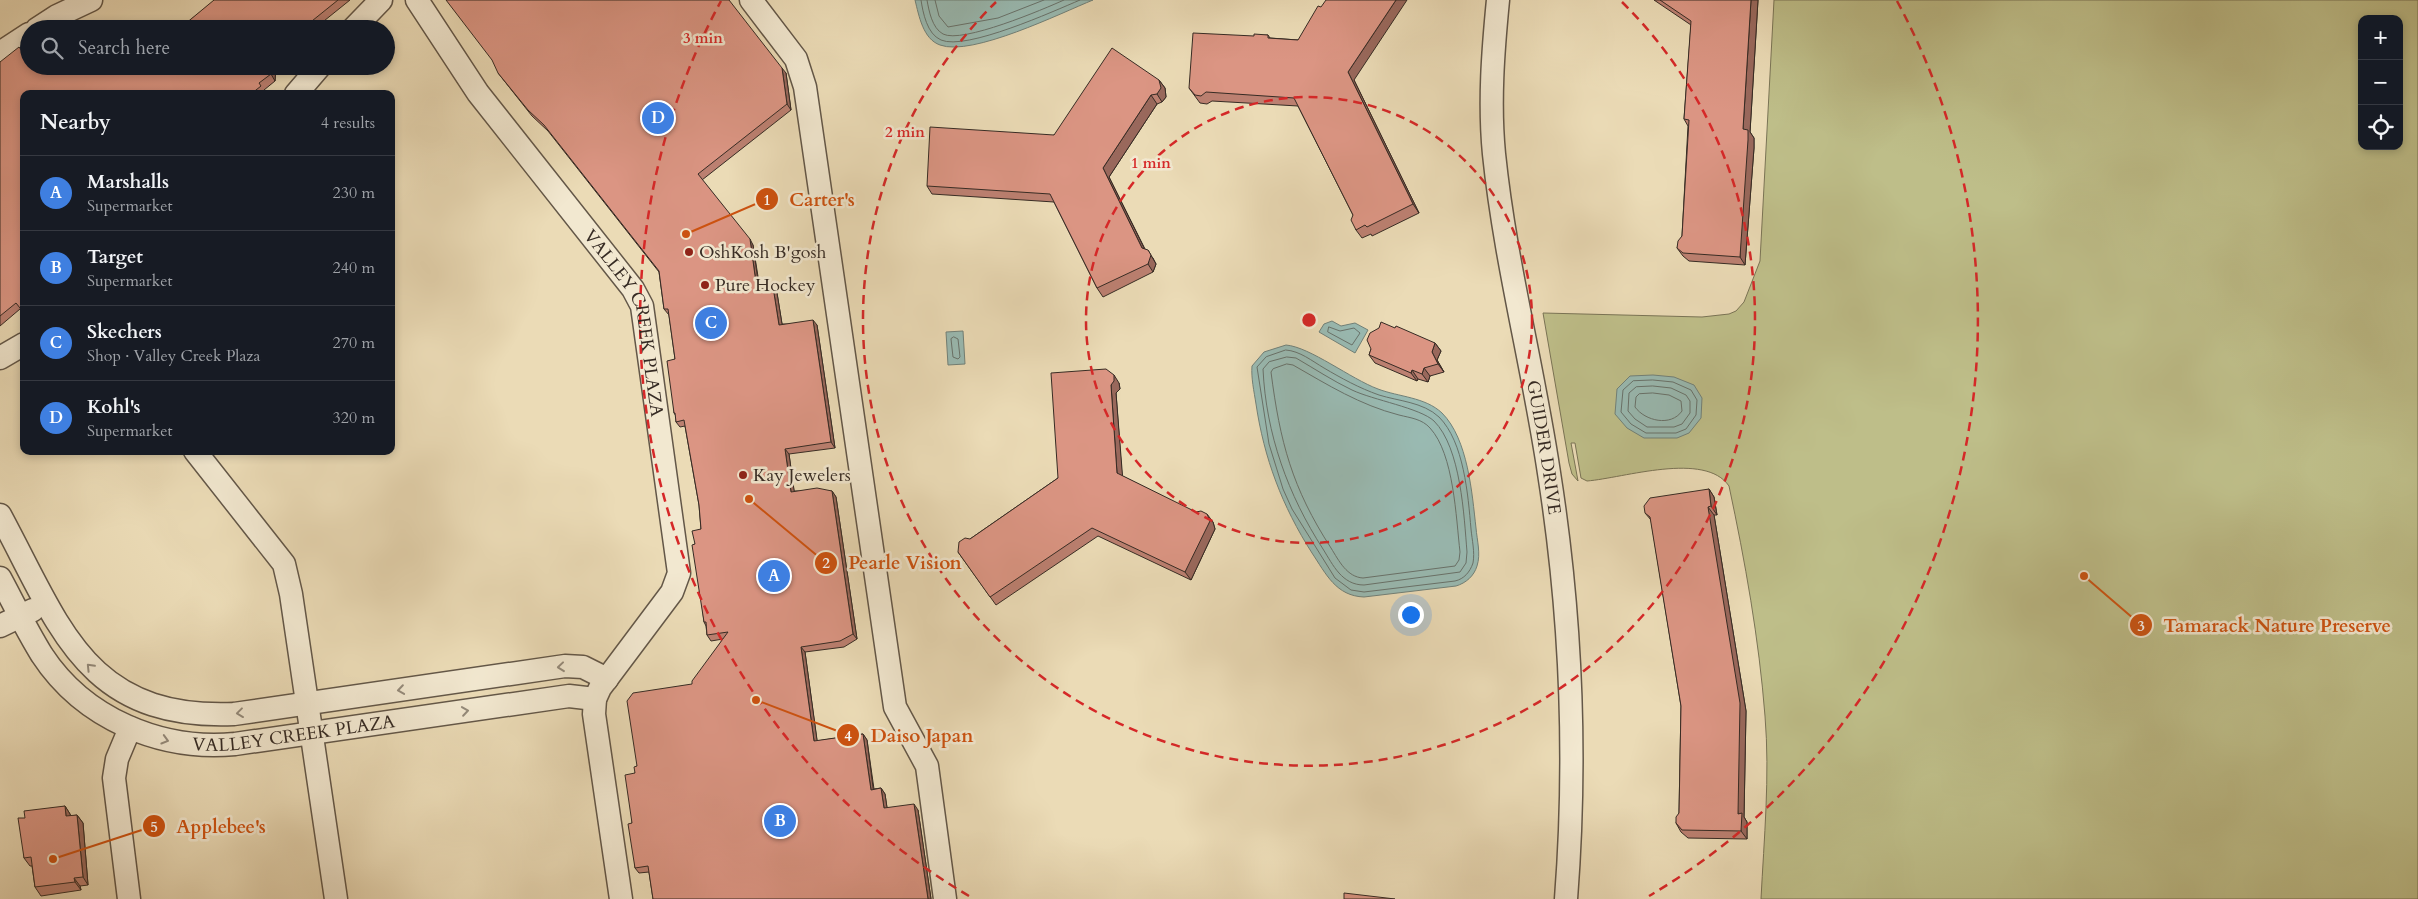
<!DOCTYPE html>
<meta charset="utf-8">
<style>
body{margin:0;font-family:Cardo,serif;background:#20242c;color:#f1f3f6}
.controls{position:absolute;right:15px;top:15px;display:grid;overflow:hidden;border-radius:10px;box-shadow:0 2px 8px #0003}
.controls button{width:45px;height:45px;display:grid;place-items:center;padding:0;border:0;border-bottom:1px solid #363941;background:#171b24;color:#f1f3f6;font:25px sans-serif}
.you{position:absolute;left:1410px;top:614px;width:18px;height:18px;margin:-12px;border:4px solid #fff;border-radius:50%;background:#1a73e8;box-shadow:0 0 0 8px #1a73e833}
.badge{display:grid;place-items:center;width:32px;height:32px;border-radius:50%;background:#b45309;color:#fff;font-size:16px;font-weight:700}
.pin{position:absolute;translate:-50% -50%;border:2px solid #fff;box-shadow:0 1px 5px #0006}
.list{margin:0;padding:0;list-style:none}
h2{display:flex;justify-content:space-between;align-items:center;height:65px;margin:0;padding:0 20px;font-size:21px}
h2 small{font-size:16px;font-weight:400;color:#9ea1a6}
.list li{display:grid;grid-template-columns:32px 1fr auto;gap:15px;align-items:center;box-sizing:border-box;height:75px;padding:0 20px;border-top:1px solid #363941}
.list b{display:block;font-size:19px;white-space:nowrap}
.list p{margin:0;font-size:16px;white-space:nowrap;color:#9ea1a6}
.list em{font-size:16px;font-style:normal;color:#9ea1a6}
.icon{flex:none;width:28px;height:28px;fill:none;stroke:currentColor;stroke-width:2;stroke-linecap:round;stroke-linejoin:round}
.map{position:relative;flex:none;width:2418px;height:899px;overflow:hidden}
.search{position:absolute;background:#171b24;box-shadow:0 2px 8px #0003;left:20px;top:20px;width:375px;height:55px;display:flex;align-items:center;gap:12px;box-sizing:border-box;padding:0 18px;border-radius:28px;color:#9ea1a6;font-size:19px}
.panel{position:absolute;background:#171b24;box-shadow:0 2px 8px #0003;left:20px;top:90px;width:375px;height:365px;border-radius:10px}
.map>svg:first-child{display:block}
</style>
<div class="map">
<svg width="2418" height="899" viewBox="0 0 2418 899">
<rect width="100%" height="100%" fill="#ebdbb6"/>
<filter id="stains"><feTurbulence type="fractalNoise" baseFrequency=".004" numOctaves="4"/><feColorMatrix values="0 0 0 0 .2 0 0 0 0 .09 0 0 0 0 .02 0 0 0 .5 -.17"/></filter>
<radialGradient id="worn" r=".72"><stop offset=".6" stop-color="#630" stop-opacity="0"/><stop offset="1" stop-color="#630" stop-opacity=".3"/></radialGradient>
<path fill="#bebe89" stroke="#7a7456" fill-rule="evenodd" d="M1774,0H2418V899H1761C1764,839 1770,776 1765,716C1759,639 1745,561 1729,486C1705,451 1624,478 1587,481L1581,478L1575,443H1571L1578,481L1572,474L1569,463L1543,313L1702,317L1729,314L1736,311L1744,302L1760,261ZM2362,19H2399V146H2362Z"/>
<path fill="#99bab2" stroke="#718179" d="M915,0H1093C1061,13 972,57 940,45C923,39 919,16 915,0Z
M1332,321L1341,326L1355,323L1368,330L1355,353L1319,332L1324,324Z
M963,331L965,364L948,365L946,332Z
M1286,345C1310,347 1351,379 1378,389C1399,397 1425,397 1442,413C1468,439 1472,493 1476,528C1477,540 1481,554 1477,566C1474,576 1466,583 1456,586L1364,597C1336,596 1326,574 1312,553C1282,506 1264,458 1256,404C1254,391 1251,378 1252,366L1264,352Z
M1653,375L1674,377L1694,385L1702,398L1701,418L1689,433L1677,438H1644L1627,428L1615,414L1617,389L1630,376Z"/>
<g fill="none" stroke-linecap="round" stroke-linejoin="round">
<path stroke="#68726b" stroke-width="1" d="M921,0C923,13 927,34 941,40C966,51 1054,11 1080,0
M927,0C929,11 932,28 943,34C962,44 1044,9 1064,0
M935,0L939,16L948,27L998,18L1044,0
M1329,327L1340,331L1354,328L1360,333L1352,345L1328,332Z
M954,337L958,339L960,357L958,359L953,357L951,339Z
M1286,350C1300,351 1312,361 1324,368C1341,378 1359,388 1379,395C1398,401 1423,402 1439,417C1464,442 1468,495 1471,529C1472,540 1475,552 1473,563C1470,572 1464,579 1455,581L1364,592L1351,590L1335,578L1292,509L1283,489L1269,444L1257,367L1266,357Z
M1287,357L1296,358C1315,369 1333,381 1352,390C1373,400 1420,408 1434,421C1461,448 1464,516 1467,552L1466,563L1460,572L1364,585C1342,585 1333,565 1323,549C1288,495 1266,434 1263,369L1269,362Z
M1287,364L1293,365C1328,385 1360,405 1399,415C1411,418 1422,419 1430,428C1454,454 1456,518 1460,552L1459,560L1455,566L1363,578C1347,577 1339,561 1331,548C1292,488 1280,442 1271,372L1273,369Z
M1653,380L1673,382L1691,390L1697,400L1696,415L1686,429L1676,433H1646L1631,424L1621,412L1623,390L1633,381Z
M1653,386L1671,388L1686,395L1690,401V413L1682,424L1674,427H1647L1635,419L1628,411L1629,393L1636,387Z
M1653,393L1669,395L1681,401L1682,411C1671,427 1645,421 1635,407L1636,397L1639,394Z"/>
<defs>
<g id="minor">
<path id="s1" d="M417,0L478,93L633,289L642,306L679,573L672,592L600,688L595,699L594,714L621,899"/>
<path d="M751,0L796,59L805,87L895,707L927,766L945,899"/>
<path id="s2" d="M1498,0C1493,51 1489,103 1494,154C1505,261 1533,366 1549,473C1571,613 1577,757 1566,899"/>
<path d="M37,29L57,16L91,0"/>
<path d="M353,29L381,0"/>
<path d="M0,53L29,34"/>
<path d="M296,94L320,66"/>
<path d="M0,358L24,344"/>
<path d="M195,451L284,564L291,594L336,899"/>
<path d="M0,515C60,626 85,720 234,714L565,666L583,667L607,679"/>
<path id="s3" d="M0,578C14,604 27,631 42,655C84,719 161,751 235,744L569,696L595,699"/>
<path d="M0,626L33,610"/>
<path d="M129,899L114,778L117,759L130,728"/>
</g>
</defs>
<use href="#minor" stroke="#635748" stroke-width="25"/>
<use href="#minor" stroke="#f2e8d0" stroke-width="22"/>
</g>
<path fill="#bc8071" stroke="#362b24" d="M213,0H350L314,29H179L214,1Z
M1654,0H1758L1750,132L1754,138V148L1745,265L1689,261L1683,256L1677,248L1682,236L1688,126L1684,119L1691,25Z
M1268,35L1270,38L1298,40L1354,80L1419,213L1372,236L1371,234L1362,238L1356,230L1353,215L1298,106L1212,101L1207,104L1200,103L1189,88L1254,36Z
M0,62L36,69H116L119,66H276L275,81L264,90L266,92L263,94H24V314L20,309L0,326Z
M498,73H786L791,110L702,180L753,245L760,289L773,287L777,293L782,324L817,325L835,448L789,454L794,491H832L836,497L857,639L844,647L805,652L817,741L863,734L867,740L874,789L881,788L885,794L887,808L918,810L931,899H653L649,872L639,873L635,868L632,823L635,773L637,766L723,639L711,641L707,635L706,626L704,622L695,544L701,529L699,505L685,426L680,427L676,422V416L674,413L675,359L669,315L664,309L659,272L548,131L532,116Z
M1159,80L1165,88L1166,97L1162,102L1157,104L1109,177L1145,249L1153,258L1156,264L1153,272L1103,297L1097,288L1054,202L932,194L927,186L1054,135Z
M1435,343L1441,351L1437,360L1444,372L1430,376L1428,382L1418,379L1417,381L1375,363L1369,355L1371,349Z
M1119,383L1120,389L1116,393L1122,476L1213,522L1215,529L1191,580L1098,536L996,605L958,552L970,539L1058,478Z
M1709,489L1714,497L1717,515H1714L1746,711L1744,817L1747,822V839L1688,838L1681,832L1676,823L1679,813L1681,706L1651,520L1645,513Z
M65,806L70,814L71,816L77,815L83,823L88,885L80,886L81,890L41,896L35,887L32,866H30L24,858L25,818Z"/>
<path fill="#99685c" stroke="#362b24" d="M1396,0H1407L1354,80L1419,213L1413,204L1348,72Z
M1751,0H1758L1750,132L1754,138V148L1745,265L1740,257L1743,129Z
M271,66H276L275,81L271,74Z
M782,68L786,73L791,110L787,104Z
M1159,80L1165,88L1166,97L1162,102L1157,94Z
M1151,95L1157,104L1109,177L1148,256L1142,248L1103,168Z
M750,239L753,245L760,295L757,290Z
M1148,250L1156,264L1153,272L1148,264Z
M773,287L777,293L783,330L779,325Z
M813,320L817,325L835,448L831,442Z
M1435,343L1441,351L1437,360L1444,372L1438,364L1432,352Z
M1424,368L1430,376L1428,382L1422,374Z
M1412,370L1418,379L1417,381L1411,373Z
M1114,375L1119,383L1120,389L1116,393L1123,482L1117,473L1111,385Z
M785,449L789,454L795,497L791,492Z
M1709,489L1714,497L1717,515L1711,506Z
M832,491L836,497L857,639L853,634Z
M1708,507L1714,515L1746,711L1744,817L1747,822V839L1741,831L1738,814Z
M1207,514L1213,522L1215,529L1191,580L1185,572Z
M801,647L805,652L818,747L814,741Z
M863,734L867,740L874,795L871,790Z
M881,788L885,794L888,814L884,808Z
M914,804L918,810L931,899H928Z
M65,806L70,814L72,824L66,816Z
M77,815L83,823L88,885L83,877Z
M74,878L80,886L81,890L75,882Z"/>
<path fill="#db9583" stroke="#362b24" d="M214,0H338L302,29H179Z
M446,0H729L782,68L787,104L698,174L750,239L757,290L773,287L779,325L813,320L831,442L785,449L791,492L817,488L832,491L853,634L840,641L801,647L814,741L863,734L871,790L881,788L884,808L914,804L928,899H653L648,866L635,868L628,824L632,823L625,775L635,773L634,767L637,766L627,701L633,693L692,684V681L728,632L707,635L706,622H704L692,545L695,544L692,531L701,529L699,505L684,420L676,422L675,413H674L667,361L675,359L668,309H664L659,271L544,125L528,110L498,73L492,60Z
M1326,0H1396L1348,72L1413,204L1367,227L1365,225L1356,230L1351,220L1353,215L1294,98L1206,92L1201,96L1195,95L1189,88L1193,33L1254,36V34L1268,35V38L1298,40L1318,6L1321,7Z
M1660,0H1751L1743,129L1748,130V140L1740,257L1683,253L1677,248L1678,241L1682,236L1684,202L1689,120L1684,119L1691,21Z
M19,47L29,60V66H34L36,69L39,66H113L116,69L119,66H271V74L259,83L261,86L251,94H24V313L16,303L0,316V62Z
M1112,48L1159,80L1161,88L1157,94L1151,95L1103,168L1142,248L1148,250L1151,255L1148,264L1097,288L1050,194L927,186L930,127L1054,135Z
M1381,322L1395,328L1396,326L1435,343L1432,352L1438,364L1424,368L1422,374L1412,370L1411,373L1369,355L1371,349L1367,340L1370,333L1379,328Z
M1106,369L1114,375V381L1111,385L1117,473L1196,512L1201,511L1207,514L1210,521L1185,572L1092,528L990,597L958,552L959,542L965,538L970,539L1058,478L1051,373Z
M1709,489L1711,506L1708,507L1740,703L1738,814L1742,813L1741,831L1682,830L1676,823V817L1679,813L1681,706L1650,517L1645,513L1644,506L1650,498Z
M65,806L66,816L77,815L83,877L74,878L75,882L35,887L31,857L24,858L18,818H25L24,811Z
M1344,893L1395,899H1344Z"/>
<defs><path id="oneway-chevron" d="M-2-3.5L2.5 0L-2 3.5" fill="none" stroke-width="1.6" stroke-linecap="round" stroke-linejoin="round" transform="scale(1.25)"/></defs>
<g stroke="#948a7a">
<use href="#oneway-chevron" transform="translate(90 667) rotate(-134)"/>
<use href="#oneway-chevron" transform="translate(561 667) rotate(174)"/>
<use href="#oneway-chevron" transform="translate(401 690) rotate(172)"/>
<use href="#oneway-chevron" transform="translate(465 711) rotate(-8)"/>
<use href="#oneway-chevron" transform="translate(240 713) rotate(173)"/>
<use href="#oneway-chevron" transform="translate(165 740) rotate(16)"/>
</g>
<g fill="none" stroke="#d62828" stroke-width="2.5" stroke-dasharray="9 6">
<circle cx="1309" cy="320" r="223"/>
<path d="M1622 2A446 446 0 1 1 996 2"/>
<path d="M969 896A669 669 0 0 1 721 1M1897 1A669 669 0 0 1 1649 896"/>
</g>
<g fill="#8f2418" stroke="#f2e8d0" stroke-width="2">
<circle cx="689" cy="252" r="5"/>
<circle cx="705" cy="285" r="5"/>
<circle cx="743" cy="475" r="5"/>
</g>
<g text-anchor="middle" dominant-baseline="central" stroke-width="5" stroke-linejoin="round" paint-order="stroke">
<g font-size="18" fill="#362b24" stroke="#f2e8d0" text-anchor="start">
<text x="699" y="252">OshKosh B'gosh</text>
<text x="715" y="285">Pure Hockey</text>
<text x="753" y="475">Kay Jewelers</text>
</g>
<g font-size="18" fill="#362b24" stroke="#f2e8d0">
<text stroke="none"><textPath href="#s1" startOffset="390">VALLEY CREEK PLAZA</textPath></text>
<text stroke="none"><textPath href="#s2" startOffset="452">GUIDER DRIVE</textPath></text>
<text stroke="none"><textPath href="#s3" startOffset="370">VALLEY CREEK PLAZA</textPath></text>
</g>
</g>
<circle cx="1309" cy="320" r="8" fill="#d62828" stroke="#f2e8d0" stroke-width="2.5"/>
<g font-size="15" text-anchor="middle" font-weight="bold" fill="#d62828" stroke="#f2e8d0" stroke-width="5" stroke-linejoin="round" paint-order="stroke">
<text x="703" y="43">3 min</text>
<text x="905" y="137">2 min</text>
<text x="1151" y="168">1 min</text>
</g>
<path fill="none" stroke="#cd5210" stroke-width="2" d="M686 234L767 199M749 499L826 563M2084 576L2141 625M756 700L848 735M53 859L154 826"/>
<g fill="#cd5210" stroke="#f2e8d0" stroke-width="2">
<circle cx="686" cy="234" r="5"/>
<circle cx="749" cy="499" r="5"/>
<circle cx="2084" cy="576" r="5"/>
<circle cx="756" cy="700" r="5"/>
<circle cx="53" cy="859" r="5"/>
<circle cx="767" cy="199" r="12"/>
<circle cx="826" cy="563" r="12"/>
<circle cx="2141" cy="625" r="12"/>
<circle cx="848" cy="735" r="12"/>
<circle cx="154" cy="826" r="12"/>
</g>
<g font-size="15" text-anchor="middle" font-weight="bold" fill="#fff">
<text x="767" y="205">1</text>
<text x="826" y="568">2</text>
<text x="2141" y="631">3</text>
<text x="848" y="741">4</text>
<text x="154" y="832">5</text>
</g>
<g font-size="19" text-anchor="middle" font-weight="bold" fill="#cd5210" stroke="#f2e8d0" stroke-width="5" stroke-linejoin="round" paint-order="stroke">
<text x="822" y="206">Carter's</text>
<text x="905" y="569">Pearle Vision</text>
<text x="2277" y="632">Tamarack Nature Preserve</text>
<text x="922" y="742">Daiso Japan</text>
<text x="221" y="833">Applebee's</text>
</g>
<rect width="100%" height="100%" filter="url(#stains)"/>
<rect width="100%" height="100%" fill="url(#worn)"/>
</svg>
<div class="controls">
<button>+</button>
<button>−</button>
<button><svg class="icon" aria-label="locate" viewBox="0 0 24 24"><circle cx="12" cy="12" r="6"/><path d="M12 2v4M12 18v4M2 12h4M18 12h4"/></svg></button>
</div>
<div class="you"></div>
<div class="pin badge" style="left:774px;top:576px;background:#3f7fe0">A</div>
<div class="pin badge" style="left:780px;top:821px;background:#3f7fe0">B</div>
<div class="pin badge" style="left:711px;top:323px;background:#3f7fe0">C</div>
<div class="pin badge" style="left:658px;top:118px;background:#3f7fe0">D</div>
<div class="search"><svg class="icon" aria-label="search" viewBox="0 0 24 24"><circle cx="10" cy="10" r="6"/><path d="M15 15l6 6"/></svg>Search here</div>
<section class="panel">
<h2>Nearby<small>4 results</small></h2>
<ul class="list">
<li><span class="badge" style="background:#3f7fe0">A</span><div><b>Marshalls</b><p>Supermarket</p></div><em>230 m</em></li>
<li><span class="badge" style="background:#3f7fe0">B</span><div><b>Target</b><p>Supermarket</p></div><em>240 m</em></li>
<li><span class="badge" style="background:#3f7fe0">C</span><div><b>Skechers</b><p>Shop · Valley Creek Plaza</p></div><em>270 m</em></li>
<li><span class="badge" style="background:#3f7fe0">D</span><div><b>Kohl's</b><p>Supermarket</p></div><em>320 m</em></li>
</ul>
</section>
</div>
